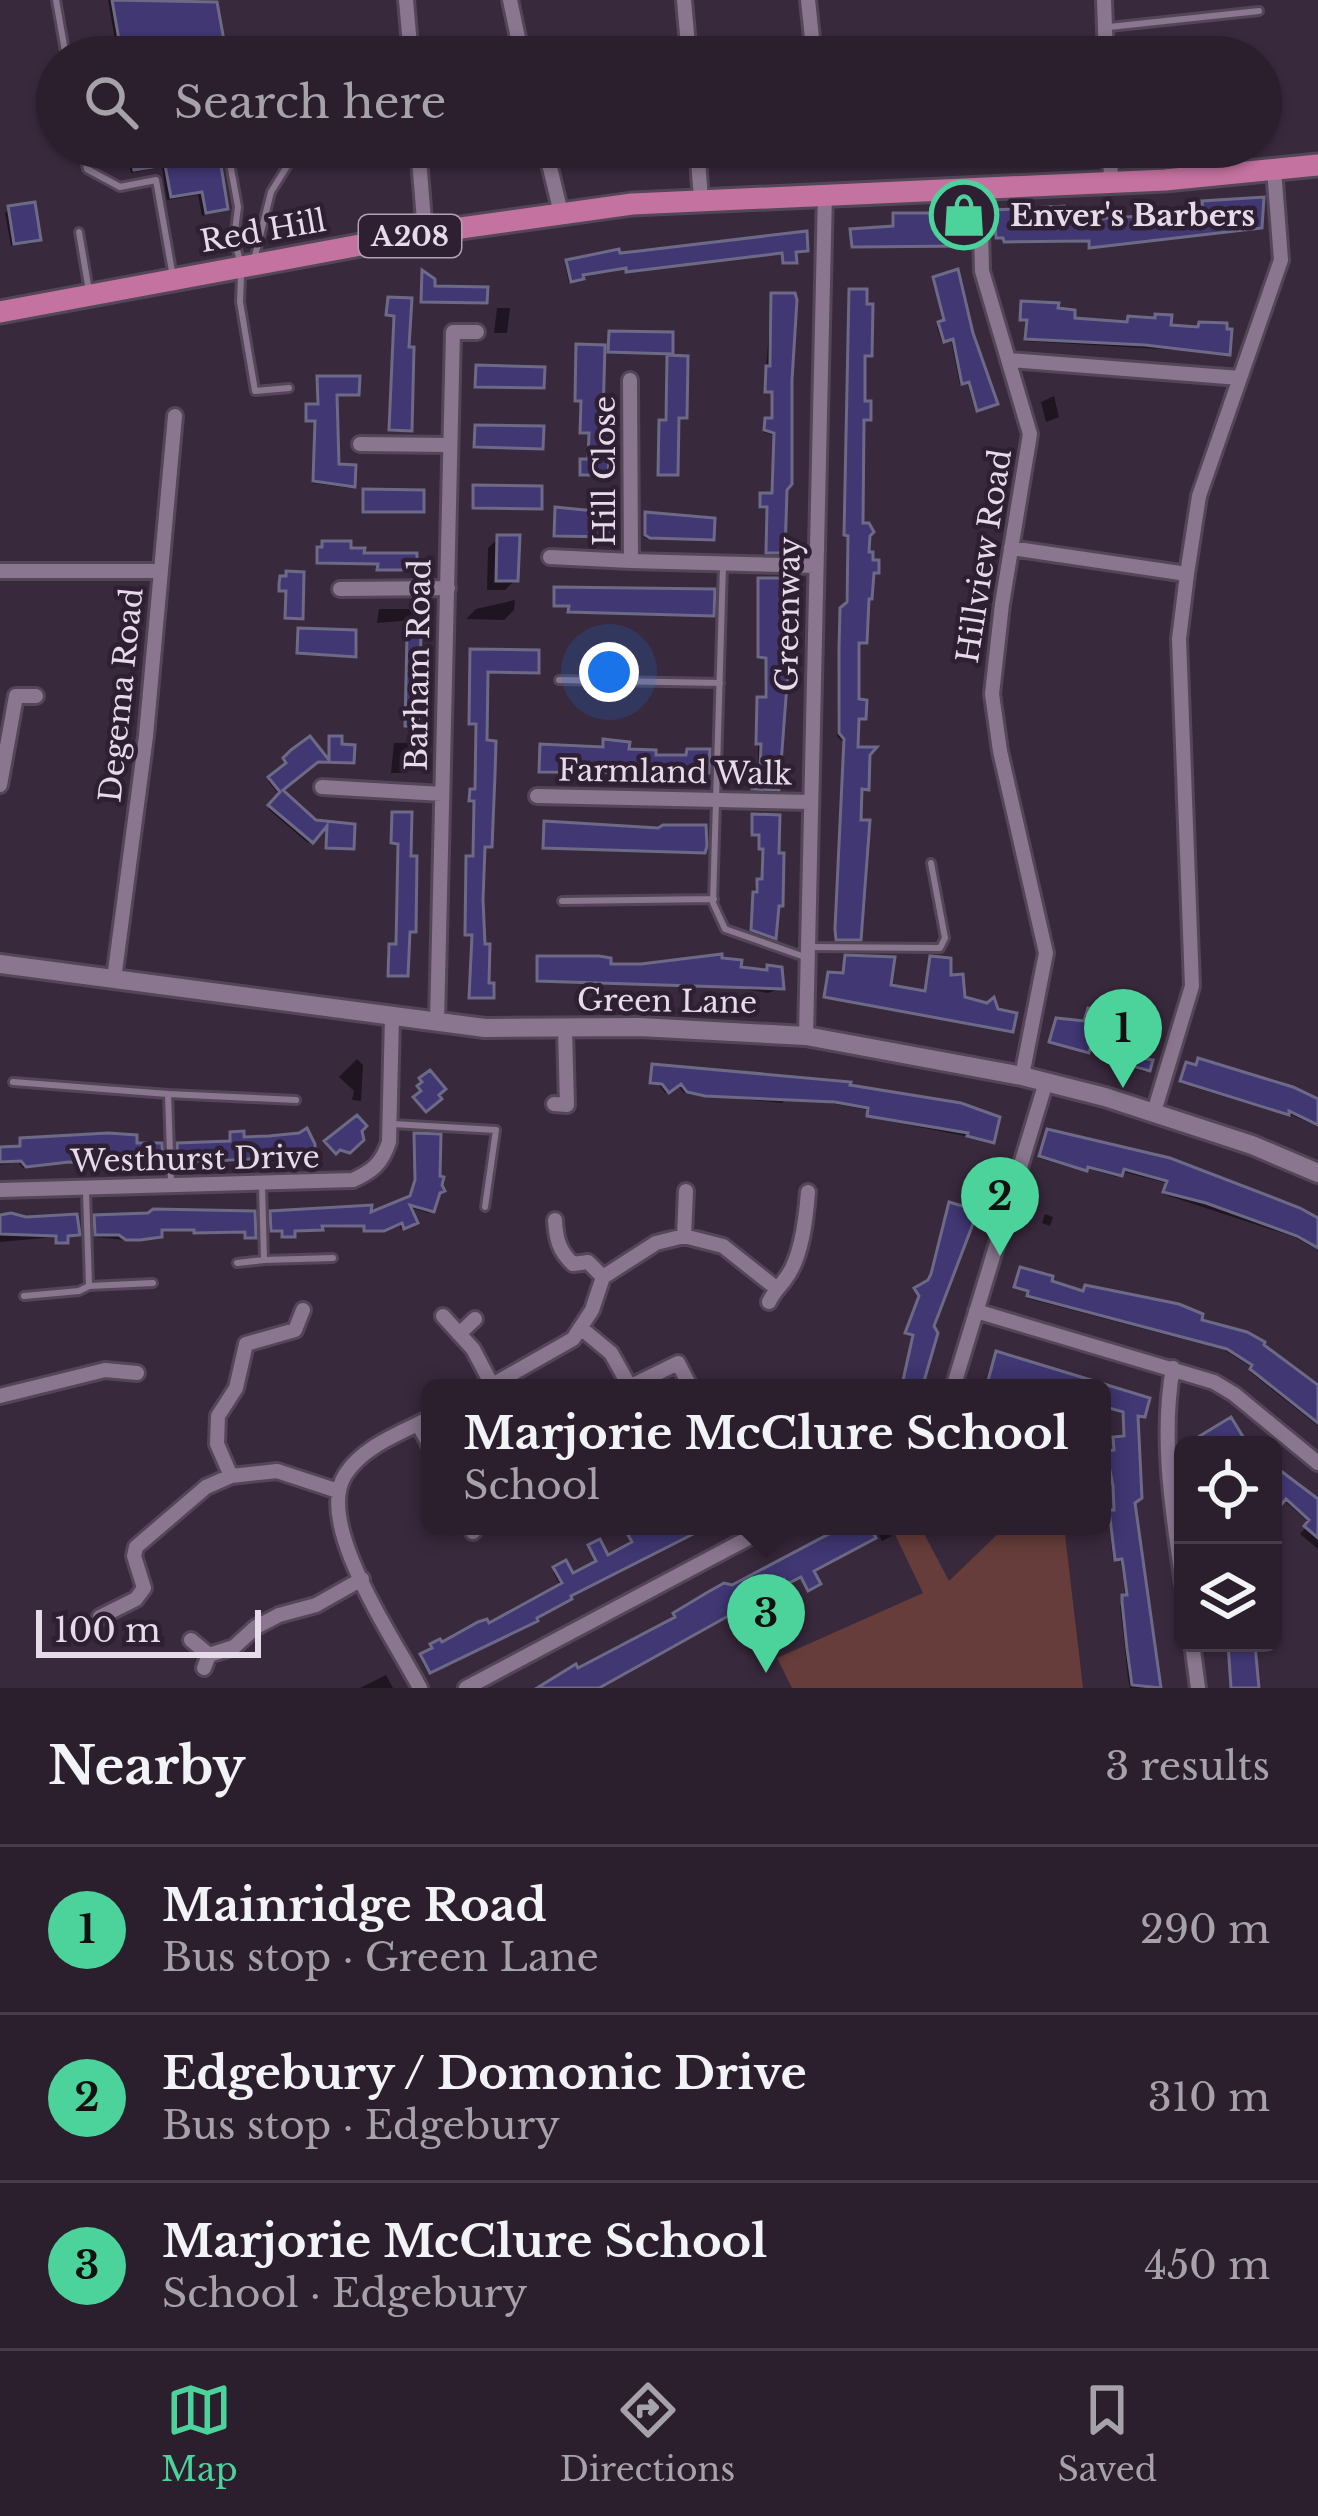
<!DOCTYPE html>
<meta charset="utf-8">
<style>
body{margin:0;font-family:"Libre Baskerville",serif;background:#372c3a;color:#f1f3f6}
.controls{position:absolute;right:36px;bottom:36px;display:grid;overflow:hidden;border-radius:18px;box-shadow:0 3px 9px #0004}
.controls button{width:108px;height:108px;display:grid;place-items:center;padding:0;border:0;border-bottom:3px solid #473d4a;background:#2b1f2e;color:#f1f3f6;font:60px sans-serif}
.scale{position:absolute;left:36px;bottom:30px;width:225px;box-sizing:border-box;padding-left:12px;border:6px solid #e6dce9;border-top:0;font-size:33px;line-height:42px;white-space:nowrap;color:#e6dce9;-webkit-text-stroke:9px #2f1f33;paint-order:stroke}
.you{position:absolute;left:609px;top:672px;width:42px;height:42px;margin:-30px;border:9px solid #fff;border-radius:50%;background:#1a73e8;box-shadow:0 0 0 18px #1a73e833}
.badge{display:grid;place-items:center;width:78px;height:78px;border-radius:50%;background:#4cd39b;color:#111;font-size:39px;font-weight:700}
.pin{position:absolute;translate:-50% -99px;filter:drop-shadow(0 3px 6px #0008)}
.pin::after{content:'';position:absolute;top:63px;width:42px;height:36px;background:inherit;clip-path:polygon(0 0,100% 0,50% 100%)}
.popup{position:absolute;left:421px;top:1379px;width:690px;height:156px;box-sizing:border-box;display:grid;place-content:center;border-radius:18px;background:#2b1f2e;filter:drop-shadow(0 3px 9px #0005);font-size:39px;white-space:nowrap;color:#a6a2aa}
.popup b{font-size:45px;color:#f1f3f6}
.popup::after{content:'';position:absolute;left:50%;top:100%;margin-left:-24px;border:24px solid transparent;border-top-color:#2b1f2e}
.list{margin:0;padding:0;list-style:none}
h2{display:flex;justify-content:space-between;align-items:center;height:156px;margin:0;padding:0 48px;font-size:51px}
h2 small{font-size:39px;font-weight:400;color:#a6a2aa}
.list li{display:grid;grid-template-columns:78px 1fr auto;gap:36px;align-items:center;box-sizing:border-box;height:168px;padding:0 48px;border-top:3px solid #473d4a}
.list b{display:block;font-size:45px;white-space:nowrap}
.list p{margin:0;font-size:39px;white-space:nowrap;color:#a6a2aa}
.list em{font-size:39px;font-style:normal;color:#a6a2aa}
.icon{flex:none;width:66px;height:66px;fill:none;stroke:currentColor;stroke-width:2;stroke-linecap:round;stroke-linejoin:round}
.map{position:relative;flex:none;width:1318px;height:1688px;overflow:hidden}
.search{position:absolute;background:#2b1f2e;box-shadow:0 3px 9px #0004;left:36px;right:36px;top:36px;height:132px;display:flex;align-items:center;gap:30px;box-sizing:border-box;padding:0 42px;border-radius:66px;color:#a6a2aa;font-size:45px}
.sheet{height:660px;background:#2b1f2e}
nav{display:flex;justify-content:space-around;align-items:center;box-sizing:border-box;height:168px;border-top:3px solid #473d4a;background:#2b1f2e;font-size:33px;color:#a6a2aa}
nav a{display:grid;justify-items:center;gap:6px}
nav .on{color:#4cd39b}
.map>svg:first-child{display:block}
</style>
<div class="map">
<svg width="1318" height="1688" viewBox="0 0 1318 1688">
<rect width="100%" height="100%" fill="#39293d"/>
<path fill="#673d3b" d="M891,1526H920L949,1581L1006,1526H1064L1083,1688H792L777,1658L923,1593Z"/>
<path fill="#0007" d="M108,0H205L224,57H118Z
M134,147H214L225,208L202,216L198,195L167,200L162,167L131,173L128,160L136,155Z
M1203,204L1259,226L1088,249L1087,243H1002V239H994L996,213L1061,224L1202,215Z
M10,208L38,238L34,243L11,246L5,213Z
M894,216L964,245L850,248L852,232L892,229Z
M805,250L793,253L791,264H782L781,254L625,273L624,268L580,276L579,281L569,283L565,265L617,256Z
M422,274L431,289L484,302L420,303Z
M934,280L970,334L993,406L975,411L967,382L960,385L951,340L942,342L937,327L943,324Z
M850,292L869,355L862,357V403L868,419L861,421L860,526L866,555L876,572L866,601L864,642L856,644V702L863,718L856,720L855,750L867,754L866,789L859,791L856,941H834L843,742L837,736L838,653L839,613L845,607L847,537H843Z
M772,296L784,489L779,555L765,554L766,509H759L761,496H771L773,435L763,432L764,424L771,421V393H764Z
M389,300L406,350L407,432H388L393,317L385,316Z
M1022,304L1071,320L1126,325L1129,319L1168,328L1227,353L1024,341L1026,321H1019Z
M497,308H510L507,333H494Z
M610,334L670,353H602L599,420L605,474L579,476V464L587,462L588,435L579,434L580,402H574L575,350L607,349Z
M668,358L684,417L676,419L675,473L657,476L658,426L664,423Z
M477,368L541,387L474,388Z
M318,379L356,394L334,396L337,467L352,486L350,488L312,483L314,422H305V409L316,407Z
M1054,396L1059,417L1046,422L1041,402Z
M476,428L540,448L473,449Z
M475,488L539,508L472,509Z
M365,492L421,511L362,513Z
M556,510L612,536L553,538Z
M646,515L711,538L647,539L644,537Z
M499,538L515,580L505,590H487L488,548Z
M323,544L361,555L414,569L376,571L377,565L316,564V552Z
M759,581H782L774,791H751L752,775L759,773L756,702L764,700L765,659H757Z
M555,590L711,615L567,613L568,607H553Z
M515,600L514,610L504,620L466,619L476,609Z
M379,609H413L414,620L377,623Z
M299,631L353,656L296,655Z
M409,638L415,726L413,728H404Z
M471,652L536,672L485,674L489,846L482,848L480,900L489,999H468L471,936H464L465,861L472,859L473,803H468L469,794L474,792L475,726L468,725Z
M331,739L351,761L349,764L313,763L278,790L315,823L325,824L308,843L268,809L280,796L268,781L309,740L328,763Z
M604,742L653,758H685L688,752H707L704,774L538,773L542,747L601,749Z
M394,743H409L406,773H391Z
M393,815H409L413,930L407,933L403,977H387V949L395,947L397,845H390Z
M753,817L776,856L771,940L750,932L752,897L756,884L761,882L762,850H758V836H750Z
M545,824L702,851L542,849Z
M847,958L888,987L925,994L931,959L962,1000L1010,1031L824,998L827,978L841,975Z
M539,959L608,967L768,968L781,988L768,993L727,986L536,982Z
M1118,1030L1147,1070L1145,1072L1106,1061Z
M357,1059L363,1065L361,1101L352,1100L354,1091L339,1077Z
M1199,1061L1318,1103V1127L1287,1113L1284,1115L1180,1083L1184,1068H1195Z
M653,1067L847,1088L991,1141L867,1117V1110L831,1103L786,1099L782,1103L684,1093L677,1084L665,1093L659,1085L649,1084Z
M231,1135L241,1140L309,1160L178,1164V1146L229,1144Z
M1046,1135L1318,1221V1250L1294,1237L1163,1194L1166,1183L1120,1171L1117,1177L1085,1168L1082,1171L1038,1158Z
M416,1136L437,1194L429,1213L408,1207L412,1224L401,1229L399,1223L379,1232H363V1227L321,1228L317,1231L292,1232L289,1238H281L280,1232H269L272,1214L368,1217L409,1200L414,1185Z
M21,1141L134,1147L160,1162L64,1163L23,1168L18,1162L0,1165V1150L19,1149Z
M252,1214L250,1239H244V1233L193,1234V1231H159L157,1238L136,1241L94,1237L96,1218Z
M1045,1214L1053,1217L1050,1226L1042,1223Z
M0,1219L77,1234L65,1237L63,1244H55L54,1237L0,1242Z
M1019,1272L1048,1283L1198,1322L1318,1386V1426L1250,1372L1253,1368L1224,1350L1026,1298L1028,1293L1014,1289Z
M995,1357L1147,1400L1142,1416L1135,1417L1132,1503L1158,1688H1130L1128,1678L1120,1606L1125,1598L1123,1576L1120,1560L1113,1561L1108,1516L1113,1513L1112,1490L1105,1456L1112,1453L1114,1440L1123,1439L1122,1414L1102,1407V1388H984Z
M1273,1470L1318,1503V1549L1300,1534L1310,1523L1282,1499L1276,1505L1273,1502Z
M659,1526H704L567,1596L533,1622L428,1673L420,1658L439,1643L488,1627L561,1587L553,1572L571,1577L595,1565L589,1548L599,1543L607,1559L631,1546L627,1532L641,1535Z
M889,1528L892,1536L882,1541L878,1534Z
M386,1675L393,1688H360Z"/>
<path fill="#403773" stroke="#6c6a86" stroke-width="3" d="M112,0L217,2L227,57H122Z
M139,147H218L228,209L206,213L202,192L171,197L165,165L134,170L131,153L140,151Z
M1264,197L1262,228L1089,248V241L1004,242L1003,238H996L994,210L1064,206V221L1203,212L1202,201Z
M35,202L41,240L14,244L8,206Z
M893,213H968L967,246L852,247L850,229L893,226Z
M807,231L808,251L796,252L797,263H783L782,253L626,272V268L583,275L584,279L571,282L566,260L619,249L620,253L639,251Z
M958,269L973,333L998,404L977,411L969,382L962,384L953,339L944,342L938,322L944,320L933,277Z
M422,270L435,279V286L488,287L487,303L421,302Z
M849,289H867V304H873L872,356H865V401H871V420H864L863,523H869L874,532L870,536L869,552H873V560H879V573H874L872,599H869L867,643H859V699L867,700L866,719H859L858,747H877L870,755L869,790L862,789L861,820H870L861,940H836L835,929L844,739L839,733V649L840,608L847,602L848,536L844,535Z
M771,293H795L797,300L792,380V484L787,490L785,553H766L767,507H760V493H772L774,433L764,430L765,418H772V392H765L766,366H770Z
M388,297L412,298L409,347H414L412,431L389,430L394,316L386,315Z
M1021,301L1059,303L1058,308L1075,310V318L1127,322L1128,316L1155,318V314L1172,315L1171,325L1198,327L1199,322L1227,323V329H1232L1230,355L1145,345L1025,339L1027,320H1020Z
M609,331L673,332V354L608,352Z
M576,344L605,345L603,417H612L608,475H580V459H588L589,433H580L581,401H575Z
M667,355L688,356L687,418H679L678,475H658L659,420H666Z
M476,365L545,367L544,388L475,387Z
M317,376H360L359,395H337L339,464L356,465L355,487L313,481L315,421H306V404H318Z
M475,425L544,426L543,449L474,447Z
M473,485L542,486V509L473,508Z
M363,489L424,490V512H363Z
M555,507L615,513V537L554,536Z
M645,512L715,518L714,540L650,538L645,535Z
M497,535H520L518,581H496Z
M322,541H351V548H365L364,553H417V570H377L378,564L317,563V547H322Z
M286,571L304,572L303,619L285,618L286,591H279V584L280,576H286Z
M758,578H785L783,644L787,650L788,671L779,790L752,789L753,770H760L761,744H756L757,697H766V658L758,657Z
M554,587L715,589L714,616L568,612L569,606H554Z
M298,628L356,630V657L297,653Z
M407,634L421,635L418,727L405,726Z
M470,649L539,650V673L488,672L487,740L496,741L495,775L492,847H485L483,900L485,944H490L489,983H494V998H469L472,935H465L466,856H473L474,801H469L470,789H475L476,724H469Z
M310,736L329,760V736H342V744L355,745L354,763L318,762L283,790L316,820L355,824L354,849L326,848L327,826L313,843L268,805L280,792L268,777L286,763L283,758L291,750Z
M603,739L630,742L629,749L656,750V755H686L687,749H710L709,773L539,772L540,744L603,747Z
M392,812H412L411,856H417L416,932H410L408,976H388L389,944H396L398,844L391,843Z
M752,814L780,815L779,853H784L783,906H779L776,939L751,930L753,892H757V879H762L763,849H759V835H752Z
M544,821L658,828L663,825H706L707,846L705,853L543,848Z
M722,954V958L742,960L741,967L767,970V965L782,967L784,989L537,981V956H599L611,958V964H641Z
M845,955L895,957L891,985L925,991L930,956L951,958V975L963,974L965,997L987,1003L994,997L998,1009L1017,1013L1013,1032L824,997L828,972L843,973Z
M1088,1008L1100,1011L1089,1053L1049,1042L1056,1018L1084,1021Z
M1119,1024L1134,1028L1131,1040L1137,1042L1136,1046L1150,1049L1147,1059L1153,1060L1150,1071L1106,1059Z
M1198,1058L1293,1087L1318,1099V1125L1289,1111V1115L1180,1081L1186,1062L1196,1065Z
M652,1064L851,1082L850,1085L961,1103L1000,1117L994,1143L967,1136L968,1133L867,1116L868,1108L835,1102L705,1096L687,1092L681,1084L669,1093L662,1084L650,1083Z
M430,1070L446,1089L439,1095L442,1099L426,1112L413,1097L421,1091L417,1086L422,1082L419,1078Z
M357,1115L367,1126L362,1131L364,1140L350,1153L340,1150L336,1154L324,1141Z
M307,1128L315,1144V1158L309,1160L286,1161V1157L178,1163L177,1143L230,1141V1132L244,1131V1137L269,1136L299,1133Z
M1047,1129L1170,1158L1300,1208L1318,1218V1248L1297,1236L1206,1203L1163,1192L1167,1181L1124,1169L1122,1176L1088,1167L1087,1171L1039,1156Z
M108,1133L137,1135V1143H162L163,1163L69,1162L26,1167L21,1161L0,1162V1147L20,1146V1138Z
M414,1133L441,1134L440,1176L444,1177L442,1185L445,1191L440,1193L434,1212L410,1205L418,1223L404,1229L402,1223L384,1231H364V1226H322L323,1230L295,1231V1237H282V1231H271L270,1211L372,1205L371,1212L410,1196L415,1180Z
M949,1202L976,1210V1216L934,1326L938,1333L922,1388H914L902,1385L913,1335L905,1333L919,1296L914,1288L928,1280L931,1274Z
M153,1209L255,1211L256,1238H245V1232L194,1233V1230H162V1237L140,1240H126L119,1235H95L94,1215L148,1213Z
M11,1213L26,1217L77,1214L80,1235L68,1236V1243H56V1236L0,1234V1215Z
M1020,1267L1053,1276L1052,1281L1083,1291L1085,1285L1179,1304L1203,1314L1202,1320L1247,1332L1265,1342L1264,1345L1318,1385V1423L1250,1369L1252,1365L1227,1349L1027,1296L1028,1291L1014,1287Z
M996,1351L1150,1398L1145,1417L1138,1416L1142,1498L1135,1503L1161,1688L1132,1685L1127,1649L1122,1602V1595H1127L1124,1572L1122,1559L1115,1560L1109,1510H1114L1113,1486L1106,1451L1114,1450L1113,1437L1124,1436L1123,1412L1102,1406V1388H986Z
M1231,1417L1245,1440L1237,1445H1185Z
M1273,1465L1318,1499V1538L1304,1526L1309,1520L1286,1499L1281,1505L1273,1499Z
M623,1526H709L571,1596L572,1599L537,1618L538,1621L430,1673L420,1654L432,1648L430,1644L440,1639L442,1642L478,1622L487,1619L489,1623L562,1583L553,1567L566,1560L573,1573L596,1561L588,1545L600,1539L608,1555L632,1542Z
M844,1526H870L876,1538L814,1571L821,1584L808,1591L801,1577L787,1584L784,1579L745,1599L748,1605L599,1688H537L576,1664L578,1668L675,1617L673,1613L708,1592L724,1583L732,1585Z
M1228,1643L1255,1645L1259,1688H1231Z"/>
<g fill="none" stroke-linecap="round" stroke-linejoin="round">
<defs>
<path id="lane" d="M56,0L66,57
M1109,27L1259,11
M1024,53L1102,50
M316,57V53
M83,147L87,169L120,187L156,180L173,277
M227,147L238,207L234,239L240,261
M79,232L89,291
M254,260L271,192L299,147
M241,275L240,302L255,391L289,388
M723,565L713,903L725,929L805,957
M559,680L720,683
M562,901L714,899
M810,947L940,948L945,938L931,863
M13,1082L168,1094
M393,1124L496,1130L485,1207
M171,1183L168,1094L296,1100
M86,1192L89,1286L153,1283
M264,1260L333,1258
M237,1263L264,1260L262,1185
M24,1296L79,1291L89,1286"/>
<path id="street" d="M406,0L411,57
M510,0L522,57
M684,0L689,57
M808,0L814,57
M1104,0L1106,57
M418,147L425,233
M545,147L561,213
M697,147L701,199
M1110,147L1111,183
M980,188L982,271L1030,434L1002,604L992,694L1000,751L1046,953L1022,1076
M1009,360L1240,378
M630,380L631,561L816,566
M360,444L449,445
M1011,548L1187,574
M550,557L631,561
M0,571H160
M340,589L448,588
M0,785L16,696H36
M322,787L442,794
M537,796L811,802
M114,979L146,736L175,416
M437,1023L453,332H477
M806,1036L825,193
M554,1104L567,1105L565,1028
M1154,1112L1192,986L1179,639L1187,574L1199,496L1281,260L1274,169
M0,1190L353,1180C373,1171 382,1163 389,1142L392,1017
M555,1220C556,1239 559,1251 573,1264L588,1262L603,1277
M684,1236L686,1191
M769,1302C774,1291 780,1287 786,1278C802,1257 806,1218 808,1192
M976,1311L1214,1382L1234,1394L1318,1463
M443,1316L473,1349L492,1385
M582,1329L611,1353L630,1387
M459,1334L475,1319
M1173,1368C1160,1438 1173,1515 1183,1584
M487,1388L573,1339L592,1310L603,1277L656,1243L684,1236L723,1246L776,1288
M627,1388L678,1363L691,1388
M953,1388L1046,1082
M0,1396L105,1370L137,1373
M418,1424L430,1446
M231,1476L217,1444L218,1416L236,1388L246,1344L295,1330L303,1310
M473,1532L478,1526
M100,1617L136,1599L144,1588L134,1556L136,1547L206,1487L231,1476L277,1471L338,1491
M191,1640L209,1655
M1192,1643L1198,1688
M204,1668L209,1655L234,1647L256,1627L279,1615L316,1605L362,1579
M420,1688C395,1640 314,1524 345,1475C363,1446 401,1433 430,1418
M466,1688L771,1526"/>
<path id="secondary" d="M0,964L485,1028L640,1027L806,1036L1022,1076L1105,1097L1252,1145L1318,1173"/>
<path id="primary" d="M0,312L425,233L632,204L1165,180L1318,165"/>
</defs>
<use href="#lane" stroke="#534657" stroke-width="12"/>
<use href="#street" stroke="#534657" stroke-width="20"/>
<use href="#secondary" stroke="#534657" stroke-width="24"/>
<use href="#primary" stroke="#534657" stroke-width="27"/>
<use href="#lane" stroke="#8a768f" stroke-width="6"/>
<use href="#street" stroke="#8a768f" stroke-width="14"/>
<use href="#secondary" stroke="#8a768f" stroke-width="18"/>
<use href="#primary" stroke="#c472a0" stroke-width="21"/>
</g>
<defs>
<symbol id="shop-ring" viewBox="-11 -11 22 22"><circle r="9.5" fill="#2f1f33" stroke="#4cd39b" stroke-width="1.5"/><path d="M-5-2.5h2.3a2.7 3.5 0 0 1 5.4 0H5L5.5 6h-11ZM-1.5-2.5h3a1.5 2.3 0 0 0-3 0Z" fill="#4cd39b"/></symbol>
</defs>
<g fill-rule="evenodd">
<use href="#shop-ring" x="926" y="177" width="76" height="76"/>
</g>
<g text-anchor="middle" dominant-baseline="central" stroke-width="9" stroke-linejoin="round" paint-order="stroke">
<rect fill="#2f1f33" stroke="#afa3b2" stroke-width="3" x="359" y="215" width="102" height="42" rx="9"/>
<g font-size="27" font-weight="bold" fill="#e6dce9">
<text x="410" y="236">A208</text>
</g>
<g font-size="30" font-weight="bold" fill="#e6dce9" stroke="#2f1f33" text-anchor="start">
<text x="1010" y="215">Enver's Barbers</text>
</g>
<g font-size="30" fill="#e6dce9" stroke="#2f1f33">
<text transform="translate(263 231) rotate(-10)">Red Hill</text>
<text transform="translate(604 471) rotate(-90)">Hill Close</text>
<text transform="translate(984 556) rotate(-81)">Hillview Road</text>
<text transform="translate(788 614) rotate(-89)">Greenway</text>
<text transform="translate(418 665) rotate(-89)">Barham Road</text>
<text transform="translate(121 695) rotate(-84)">Degema Road</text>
<text transform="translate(675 772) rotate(1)">Farmland Walk</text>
<text transform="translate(667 1001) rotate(1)">Green Lane</text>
<text transform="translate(195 1159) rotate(-1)">Westhurst Drive</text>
</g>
</g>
</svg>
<div class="controls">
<button><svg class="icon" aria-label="locate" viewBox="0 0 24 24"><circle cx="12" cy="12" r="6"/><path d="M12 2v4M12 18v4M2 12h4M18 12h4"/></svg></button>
<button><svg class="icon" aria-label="layers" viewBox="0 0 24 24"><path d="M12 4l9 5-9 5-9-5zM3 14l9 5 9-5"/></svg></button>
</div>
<div class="scale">100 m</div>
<div class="you"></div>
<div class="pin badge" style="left:1123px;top:1088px">1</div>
<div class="pin badge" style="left:1000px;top:1256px">2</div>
<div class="pin badge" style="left:766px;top:1673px">3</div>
<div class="popup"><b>Marjorie McClure School</b>School</div>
<div class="search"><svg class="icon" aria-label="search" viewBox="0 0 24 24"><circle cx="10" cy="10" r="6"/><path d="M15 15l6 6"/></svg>Search here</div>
</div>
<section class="sheet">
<h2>Nearby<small>3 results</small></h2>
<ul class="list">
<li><span class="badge">1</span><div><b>Mainridge Road</b><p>Bus stop · Green Lane</p></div><em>290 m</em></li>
<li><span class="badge">2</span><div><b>Edgebury / Domonic Drive</b><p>Bus stop · Edgebury</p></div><em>310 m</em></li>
<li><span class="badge">3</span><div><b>Marjorie McClure School</b><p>School · Edgebury</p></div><em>450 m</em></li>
</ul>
</section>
<nav>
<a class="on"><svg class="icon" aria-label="map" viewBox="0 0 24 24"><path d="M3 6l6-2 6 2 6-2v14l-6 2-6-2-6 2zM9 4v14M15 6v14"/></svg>Map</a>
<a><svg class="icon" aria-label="directions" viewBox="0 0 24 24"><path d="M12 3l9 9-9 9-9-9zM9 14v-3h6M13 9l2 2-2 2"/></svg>Directions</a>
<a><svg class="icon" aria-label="saved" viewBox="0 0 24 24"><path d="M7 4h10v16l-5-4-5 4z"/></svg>Saved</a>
</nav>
